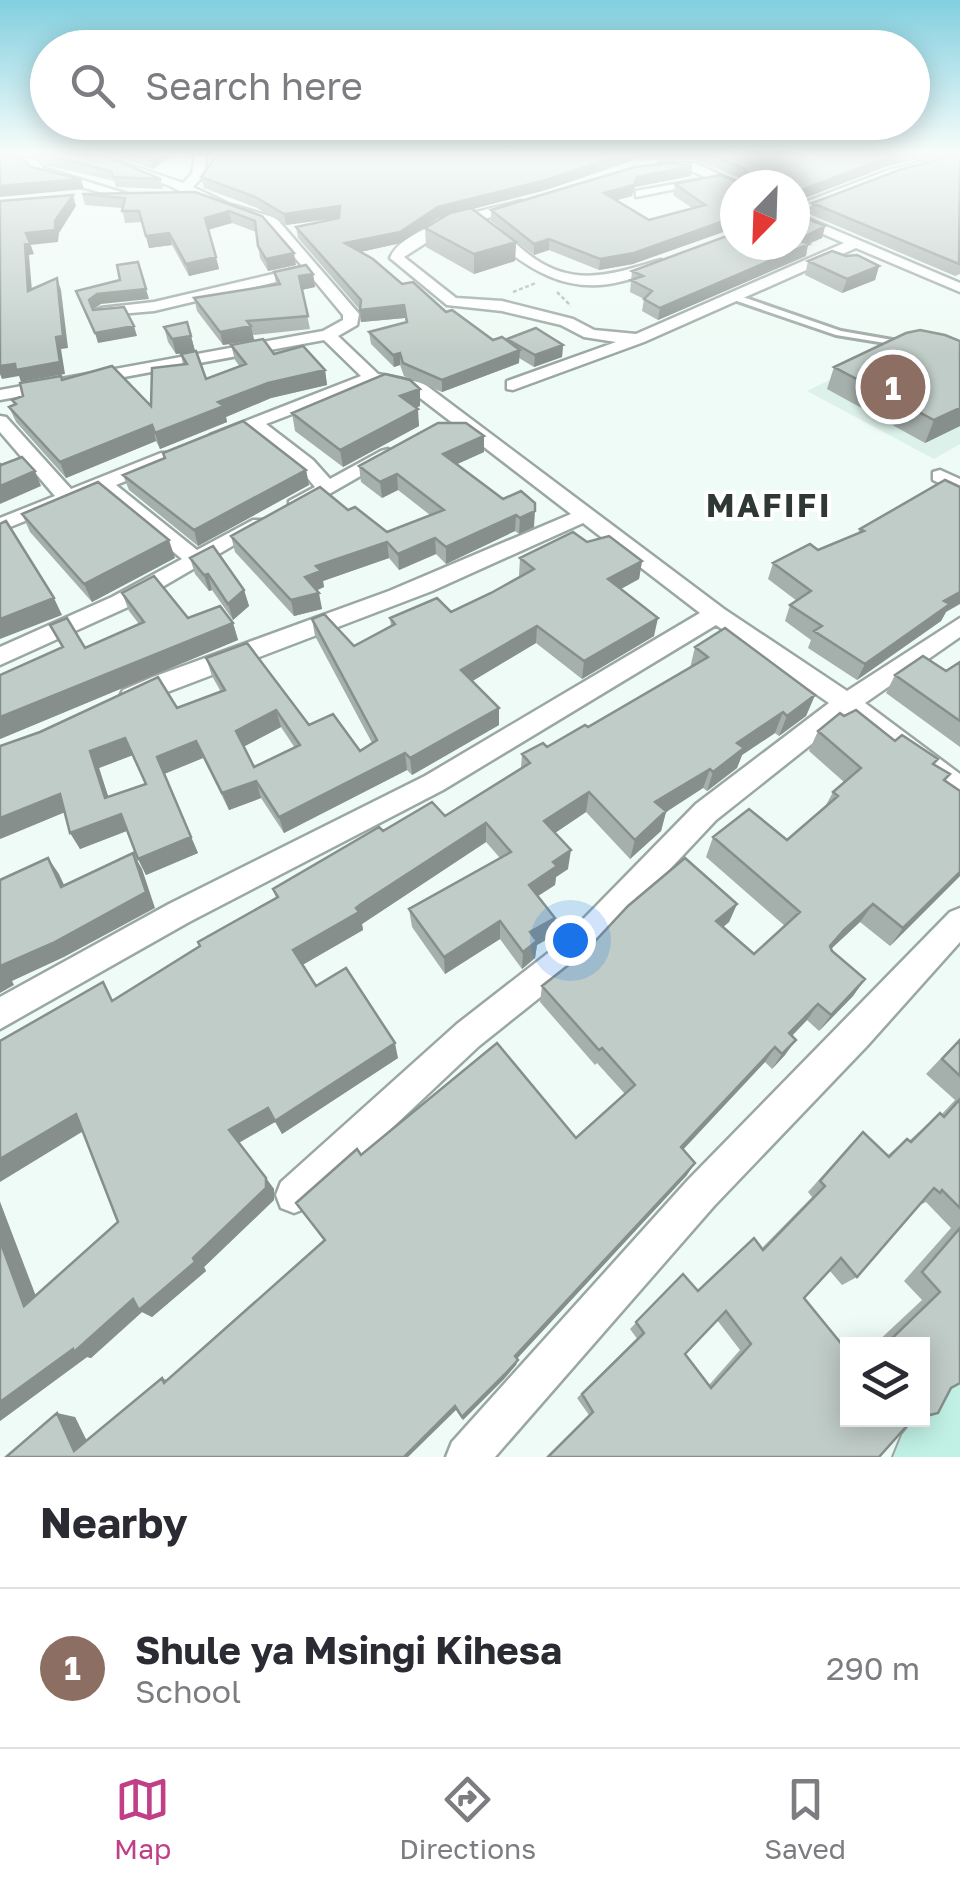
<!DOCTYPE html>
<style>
body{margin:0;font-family:"Golos Text",sans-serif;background:#f7f7f7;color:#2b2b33}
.controls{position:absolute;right:30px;bottom:30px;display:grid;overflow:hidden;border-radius:0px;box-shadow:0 5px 25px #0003}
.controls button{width:90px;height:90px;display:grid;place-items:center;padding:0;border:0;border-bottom:2px solid #e1e1e2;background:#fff;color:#2b2b33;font:50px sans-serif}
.compass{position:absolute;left:720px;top:170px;width:90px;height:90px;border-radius:50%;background:#fff;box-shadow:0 5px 25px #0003;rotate:203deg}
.you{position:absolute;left:570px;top:940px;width:35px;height:35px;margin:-25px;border:8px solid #fff;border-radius:50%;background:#1a73e8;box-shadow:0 0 0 15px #1a73e833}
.badge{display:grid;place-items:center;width:65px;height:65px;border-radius:50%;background:#c03f87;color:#fff;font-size:32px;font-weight:700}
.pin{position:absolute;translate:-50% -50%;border:5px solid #fff;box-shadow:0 2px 10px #0006}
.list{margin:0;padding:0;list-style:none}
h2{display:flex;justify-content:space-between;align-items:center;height:130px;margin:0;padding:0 40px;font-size:42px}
h2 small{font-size:32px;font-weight:400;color:#7c7c81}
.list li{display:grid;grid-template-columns:65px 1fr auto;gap:30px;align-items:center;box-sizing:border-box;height:160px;padding:0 40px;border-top:2px solid #e1e1e2}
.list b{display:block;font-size:38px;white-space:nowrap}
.list p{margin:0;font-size:32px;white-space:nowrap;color:#7c7c81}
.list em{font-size:32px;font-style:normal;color:#7c7c81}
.icon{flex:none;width:55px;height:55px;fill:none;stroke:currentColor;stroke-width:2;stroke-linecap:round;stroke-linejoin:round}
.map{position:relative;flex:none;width:960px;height:1457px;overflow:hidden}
.search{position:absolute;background:#fff;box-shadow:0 5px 25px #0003;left:30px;right:30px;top:30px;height:110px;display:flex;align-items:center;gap:25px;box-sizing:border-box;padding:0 35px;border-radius:55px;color:#7c7c81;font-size:38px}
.sheet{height:290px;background:#fff}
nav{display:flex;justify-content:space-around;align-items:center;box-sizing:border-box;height:140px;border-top:2px solid #e1e1e2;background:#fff;font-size:28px;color:#7c7c81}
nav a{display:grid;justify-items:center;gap:5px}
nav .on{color:#c03f87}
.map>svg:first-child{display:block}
</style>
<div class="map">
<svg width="960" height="1457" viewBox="0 0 960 1457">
<rect width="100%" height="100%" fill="#effbf6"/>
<path fill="#dcf1e9" d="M909,342L960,366V444L934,459L807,391Z"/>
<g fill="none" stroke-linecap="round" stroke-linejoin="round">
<defs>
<path id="lane" d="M731,295H737L841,331L904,342L908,344L904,346L836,335L731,299Z"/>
<path id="street" d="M76,152H92L183,183L192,174L195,152H207L204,175L193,187L228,204L276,218L359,314L357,325L338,336L378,374L423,383L724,609L847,691L960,618V637L865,703L960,774V799L847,716L716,820L578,967L479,1046L307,1208L294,1213L281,1208L276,1195L281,1182L457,1024L556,947L696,804L829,703L716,625L443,790L189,922L0,1029V997L169,904L425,776L700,613L583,523L432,591L141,702H123L120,696L123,690L153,677L389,591L571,514L411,391L373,383L266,424L313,460L330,479L381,451L388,449L397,455L303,509H289V501L315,487L299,468L251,429L219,440L210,435L361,376L324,340L0,400V390L323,331L343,320V315L309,274L154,311L96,316V310L101,308L154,302L303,267L266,224L218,210L170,186Z
M960,152V160L897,176L795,212V206L889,170Z
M0,155L37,160L43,168L134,196L128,200L35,174L29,166L0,163Z
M660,163L697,164L742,185H735V188L715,181L636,197V191L708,178L691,171L656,170Z
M521,201L527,205L526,208L449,228L404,257L456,298L502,301L573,319L594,330L636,334L844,243L795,222V213L960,283V292L856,248L644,342L513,390L507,389V381L616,342L584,337L561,325L502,311L447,305L390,258C404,224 488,210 521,201Z
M491,226C507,233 520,249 535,259C578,288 615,273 661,260L668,264C656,273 639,277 623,281C567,296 527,269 486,233L484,230Z
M0,416L6,417L71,489L161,453H175V461L116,485L197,550L253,520H267L270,524L128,607L0,665V647L112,597L182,559L100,491L0,531V518L55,496L0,432Z
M940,470L960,479V493L933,480V472Z
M960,908V942L867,1046L714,1206L495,1457H446L452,1442L688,1180L950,912Z"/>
<path id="secondary" d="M960,1381V1457H893L902,1435L914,1420H922C922,1398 942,1389 960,1381Z"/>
</defs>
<use href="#lane" stroke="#9ba7a2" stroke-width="6"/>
<use href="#street" stroke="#9ba7a2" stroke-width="5"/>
<use href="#secondary" stroke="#9ba7a2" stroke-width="4"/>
<path stroke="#b0bab6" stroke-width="2.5" stroke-dasharray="4 2.5" stroke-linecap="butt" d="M513,292L536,283
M557,292L571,306"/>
<use href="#lane" fill="#fff" fill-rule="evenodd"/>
<use href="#street" fill="#fff" fill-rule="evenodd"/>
<use href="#secondary" fill="#c0f1e4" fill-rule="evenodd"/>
</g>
<path fill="#a5afab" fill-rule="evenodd" d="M0,152H95L161,179L163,189L116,187L114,181L45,165L38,156Z
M102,152H177L153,169Z
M219,152H947L888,166L796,201V214L825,226L822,238L808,244L806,256L658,320L642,311L644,299L630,292L632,271L735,245L795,185L633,264L599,270L549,250L534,255L491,221V210L691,176L635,187L632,196L616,200L649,220L692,208L673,195L675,184L736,181L741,178L694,160H634L546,190L473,209L516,242L515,261L474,274L426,247L425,228L443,217L438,218L401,243L360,252L402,284L493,340L507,341V339L563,345L562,357L534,367L519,358V363L442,392L404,376L400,365L394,367L371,344L369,332L406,323L405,318L361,322L360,310L298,238L296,227L339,218L286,225L257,208L204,188L201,177Z
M960,154V274L955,276L809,214L812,203Z
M195,192L262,216L296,265L268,271L260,258L256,232L232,223L208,230L219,269L189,276L172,245L149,248L142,222L125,223L122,208L85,205L82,194Z
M846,256L879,266L875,280L842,293L805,275L808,261Z
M274,272L313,274L315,287L302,290L310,329L253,335L254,340L223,345L197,311L194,298L276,284Z
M164,327L191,336L195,351L176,354L168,342Z
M960,341V426L925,443L827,389L834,367Z
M231,345L274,354L325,370L327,385L271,398L226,417L227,422L160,449L156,441L66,478L16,422L9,407L14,405L12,400L63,379L151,406L183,365L181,354L206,379L240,367L235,360Z
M420,406L416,407L419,426L343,467L295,431L292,413Z
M484,436V452L457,464L534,527L519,534L515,531L446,564L436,554L399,570L389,558L323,581L324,587L317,590L322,609L294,616L235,552L231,536L348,510L387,532L430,515L398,490L382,498L361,482L359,466Z
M306,470L309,485L198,546L129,490L123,475Z
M22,514L175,558L92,602L30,532Z
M860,529L946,612L941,621L857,680L808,648L811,640L785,621L790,605L797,601L768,579L773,563L818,550L858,533Z
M587,542L642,561L639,579L621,589L654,636L582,679L536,643L472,681L499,708V725L412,775L407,770L284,833L261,798L229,810L203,758L164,774L198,853L146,875L138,859L127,831L80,849L65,812L0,839L177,708L221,692L212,676L206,658L309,725L360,751L372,743L315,636L312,619L354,646L391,626L390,618L451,612L491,593L520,577L519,576L520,558ZM281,727L295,748L254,767L243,747ZM133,755L146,784L108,797L99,768Z
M190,558L244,590L249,606L233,620L212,590L209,591L195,574Z
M154,576L188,618L220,606L233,623L238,640L0,739V675L62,648L50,625L67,618L85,648L139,624L129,611L122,593Z
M695,647L815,695L806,716L779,736L775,733L742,755L737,768L707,791L703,788L666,812L661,831L630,859L586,812L555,833L568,869L556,877L555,885L538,896L553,936L537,945L535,958L522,969L500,939L445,974L412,927L409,909L500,858L486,842L365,922L362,924L363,930L302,965L316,986L398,1058L282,1134L275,1122L239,1143L274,1189V1200L204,1267L206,1271L152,1317L142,1312L91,1358L87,1357L0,1421V1202L36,1296L118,1222L116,999L276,898L273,889L383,831L445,816L521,768L522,754L547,747L588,727L690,668Z
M960,662V747L886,693L895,675L946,671Z
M844,716L895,741L950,774L945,781L960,876L890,946L860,922L832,948V951L865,979L853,996L819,1031L807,1020L792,1036L785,1055L772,1069L765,1062L683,1150L687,1175L517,1358L516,1365L504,1379L463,1420L456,1410L6,1457L75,1417L87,1441L162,1378L168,1380L324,1241L296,1203L361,1155L576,1138L625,1094L597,1063L595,1065L540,1002L542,986L737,904L729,922L723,927L754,954L785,926L706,857L713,837L787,840L825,807L833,792L844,782L809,751L818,731Z
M960,1038V1383L951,1388L938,1413L922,1416V1344H875L922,1300L904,1281L951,1228L926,1202L922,1204L921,1203L857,1277L842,1285L830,1271L804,1298L879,1457H546L589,1415L577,1398L638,1340L630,1329L683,1274L698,1291L762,1248L812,1197L808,1192L850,1145L863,1132L888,1155L907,1139L909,1141L940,1113L941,1115L955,1100L926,1074ZM717,1320L740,1350L709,1385L685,1354Z"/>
<path fill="#868f8b" d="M160,152H177L153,169L150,158Z
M630,152H635L634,160L546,190L438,218L401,243L347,255L345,243L438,207Z
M909,152H947L888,166L795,202L796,192L891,156Z
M692,166L691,176L635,187L632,196L603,204L604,193L637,177Z
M81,179L84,189L0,197V186Z
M73,195L76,206L59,233L58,242L30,245L26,233L55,221Z
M340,206L341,217L286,225L284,214Z
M229,211L232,223L207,230L205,218Z
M735,217V228L633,264L599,270L600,259Z
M825,226L822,238L808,244L806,256L658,320L660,308Z
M169,233L172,245L149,248L146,236Z
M549,239V250L534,255V244Z
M516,242L515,261L474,274V254Z
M30,243L34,254L29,255L33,303L28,291L25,244Z
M294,253L296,265L268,271L266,259Z
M216,257L219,269L189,276L186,264Z
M879,266L875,280L842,293L847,279Z
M313,274L315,287L301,290L299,276Z
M57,278L61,290L68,348L61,349L65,374L21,382L19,376L2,379L0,374V366L56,337Z
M146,289L149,299L101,304L92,310L89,300L97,294Z
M404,305L405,318L361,322L360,310Z
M134,326L137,336L98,343L95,333Z
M251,326L254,340L223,345L220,332Z
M191,336L195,351L176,354L172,339Z
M563,345L562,357L534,367L535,355Z
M520,350L519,363L442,392V380Z
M400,353V365L394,367L393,355Z
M325,370L327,385L271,398L226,417L227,422L160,449L155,433L218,402L268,383Z
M420,389V406L401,414L400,396Z
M960,408V426L925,443L934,420Z
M418,409L419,426L343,467L340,450Z
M152,425L156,441L66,478L60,462Z
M484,436V452L444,470L443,454Z
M306,470L309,485L198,546L194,530Z
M35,471L41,486L0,504V486Z
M397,474L398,490L382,498L380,482Z
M535,511L534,527L519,534L520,518Z
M516,515L515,531L446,564V547Z
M435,538L436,554L399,570L398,554Z
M169,540L175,558L92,602L84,584Z
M387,542L389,558L323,581L324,587L309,594L305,577L316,566Z
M642,561L639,579L606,597L608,579Z
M208,574L212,590L209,591L204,575Z
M244,590L249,606L233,620L228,604Z
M960,592V604L946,612L941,621L857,680L865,664L944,601Z
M319,593L322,609L294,616L291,600Z
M54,598L62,615L0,639V619Z
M658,618L654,636L582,679L584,661Z
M233,623L238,640L0,739V717Z
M537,626L536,643L461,688V670Z
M815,695L806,716L779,736L787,716Z
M499,708V725L412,775L410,758Z
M276,710L281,727L241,748L236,731Z
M783,712L775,733L742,755L737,768L707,791L713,772L737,743Z
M125,738L133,755L99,768L114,814L105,798L90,751Z
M196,741L203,758L164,774L198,853L146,875L138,859L157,757Z
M405,753L407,770L284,833L279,817Z
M710,769L703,788L666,812L661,831L630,859L635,840L655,802Z
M256,781L261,798L229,810L222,793Z
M589,792L586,812L543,841L544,821Z
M60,794L70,810L0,839V818Z
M121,814L129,830L80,849L70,833Z
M486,823V842L362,924L363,930L299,967L293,950Z
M571,850L568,869L556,877L555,885L527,903L529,885L553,862Z
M133,853L142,869L155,908L64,957L12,981L14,985L0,993V966Z
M48,858L59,874L72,902L61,887Z
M960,872V876L890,946L903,928Z
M737,904L729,922L709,939L716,921Z
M873,904L860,922L832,948L819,963L830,946L844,930Z
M555,918L553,936L537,945L535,958L522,969L523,952L530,932Z
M500,921V939L445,974L444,957Z
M865,979L853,996L819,1031L831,1015Z
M818,1004L807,1020L779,1049L789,1033Z
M796,1040L785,1055L772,1069L782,1054Z
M395,1043L398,1058L282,1134L275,1121Z
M775,1047L765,1062L673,1160L681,1147Z
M268,1108L275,1122L238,1143L229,1130Z
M76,1114L90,1127L0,1182V1159Z
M695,1163L687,1175L514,1362L515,1356Z
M266,1178L274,1189V1200L204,1267L206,1271L152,1317L142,1312L91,1358L87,1357L0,1421V1402L133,1299L193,1258Z
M0,1202L42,1313L24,1306L0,1241Z
M518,1360L516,1365L504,1379L463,1420L462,1417Z
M455,1406L456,1410L408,1457H404Z
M57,1413L75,1417L92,1452L74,1451Z"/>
<path fill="#c0ccc7" stroke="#868f8b" stroke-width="2.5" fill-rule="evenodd" d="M39,152H95L161,179L113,177L111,171L42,154Z
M130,152H160L150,158Z
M219,152H630L546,180L438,207L400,232L345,243L373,259L402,284L413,282L446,312L452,310L493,340L502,337L520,350L442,380L403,363L400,353L393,355L369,332L407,322L404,305L360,310L361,300L296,227L339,218L340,206L284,214L255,197L201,177Z
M702,152H909L891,156L796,192V214L825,226L798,240L809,244L660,308L644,299L652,291L631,280L643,276L632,271L735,233V245H795V185H735V217L634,253L600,259L549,239L534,244L491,210L635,167L671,163L692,166L637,177L634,185L604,193L649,220L705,205L675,184L720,175L736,181L748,175L744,168Z
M960,154L959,264L812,203L902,169Z
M0,157L23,159L31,167L81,179L0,186Z
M195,192L262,216L294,253L266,259L258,246L255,221L229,211L205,218L216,257L186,264L169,233L146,236L139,211H122L125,198L82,194Z
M73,195L55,221V230L26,233L30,243L25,244L28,291L57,278L63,336L56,337L60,362L16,370L15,364L0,366V201Z
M471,208L516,242L474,254L425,228L450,213Z
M832,251L846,256L857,255L879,266L847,279L808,261Z
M138,262L146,289L97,294L89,300L93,310L124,307L134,326L95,333L76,291L120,280L117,265Z
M306,265L313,274L299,276L308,316L247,321L251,326L220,332L194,298L280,284L274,272Z
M187,322L191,336L172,339L164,327Z
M536,328L563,345L535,355L507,339Z
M920,330L945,335L960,341V408L934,420L834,367L906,333Z
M263,339L274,354L303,346L325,370L268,383L218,402L224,406L155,433L152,425L60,462L9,407L16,404L12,400L23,396L20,383L61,376L62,380L112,366L151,406L152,368L187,364L181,354L196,351L206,379L246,364L231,345Z
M385,374L410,380L420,389L400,396L418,409L340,450L292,413Z
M243,421L306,470L194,530L123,475L165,458L163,453Z
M438,423H466L484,436L443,454L503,499L521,491L535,503V511L520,518L516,515L446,547L435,538L398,554L387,542L316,566L321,571L305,577L319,593L291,600L231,536L320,487L348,510L355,507L387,532L444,510L397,474L380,482L359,466Z
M22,457L35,471L0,486V464L1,465Z
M945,480L960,487V592L944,601L950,604L865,664L814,631L822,626L790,605L811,591L773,563L810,544L818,550L864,531L860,529Z
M98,482L169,540L84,584L22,514Z
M6,521L54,598L0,619V524Z
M573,532L587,542L609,536L642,561L608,579L658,618L584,661L537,626L461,670L499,708L410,758L405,753L279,817L256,781L222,793L196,741L157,757L191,837L138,859L121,814L70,833L60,794L0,818V746L40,732L158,677L177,708L225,690L206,658L247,643L309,725L333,714L360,751L377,740L312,619L324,614L354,646L395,624L390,618L437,598L451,612L491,593L534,569L520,558ZM276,710L300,745L254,767L236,731ZM125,738L146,784L105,798L90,751Z
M213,546L244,590L228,604L208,574L204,575L190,558Z
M154,576L188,618L220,606L233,623L0,717V675L63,647L50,625L67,618L85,648L144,622L122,593Z
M725,628L815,695L787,716L783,712L737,743L744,748L713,772L710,769L655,802L666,811L635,840L589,792L544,821L571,850L553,862L557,866L529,885L555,918L530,932L537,941L523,952L500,921L444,957L409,909L511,852L486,823L361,904L356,908L359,912L293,950L316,986L346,968L395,1043L275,1121L268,1108L229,1130L266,1178V1188L193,1258L195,1262L139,1310L133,1299L74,1352L73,1349L0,1402V1241L24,1306L118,1222L76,1114L0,1159V1041L103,982L112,1001L200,946L198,942L278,897L273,889L379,827L383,831L432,802L445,816L530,763L522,754L543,743L547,747L585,725L588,727L708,657L695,647Z
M923,656L946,671L960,662V721L895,675Z
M856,710L895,741L902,735L938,759L933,764L950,774L944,780L960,791V872L903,928L873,904L844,930L830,946L832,951L865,979L831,1015L818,1004L789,1033L796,1040L782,1054L775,1047L681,1147L695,1163L515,1356L518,1360L505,1374L462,1417L455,1406L404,1457H6L57,1413L74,1451L162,1378L164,1383L325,1240L296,1203L357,1149L361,1155L497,1043L576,1138L635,1085L602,1048L599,1050L542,986L584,953L628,906L685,858L737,904L716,921L754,954L800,912L713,837L749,809L787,840L838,796L833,792L861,768L818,731L840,713L844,716Z
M133,853L146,892L53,943L0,966V880L48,858L61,887Z
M960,1040V1076L942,1059Z
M960,1099V1208L942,1190L940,1193L934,1188L857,1277L841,1258L804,1298L848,1352V1420H912L879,1457H548L593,1412L582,1394L644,1333L636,1322L683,1274L698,1291L754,1238L763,1250L825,1186L820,1181L863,1132L889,1157L907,1139L911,1142L940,1113L944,1117ZM726,1311L751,1344L711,1388L685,1354Z
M960,1228V1383L951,1388L938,1413L930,1415L922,1407V1344H886L940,1292L922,1272Z"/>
<linearGradient id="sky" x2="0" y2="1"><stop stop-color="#81cfdf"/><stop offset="0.43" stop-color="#f8fdfb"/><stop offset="1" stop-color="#f8fdfb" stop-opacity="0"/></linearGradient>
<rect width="960" height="356" fill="url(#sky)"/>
<g text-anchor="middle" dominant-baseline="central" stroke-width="8" stroke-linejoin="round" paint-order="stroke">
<g font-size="32" font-weight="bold" letter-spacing="2.5" fill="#2e3834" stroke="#fff">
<text x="769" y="505">MAFIFI</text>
</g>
</g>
</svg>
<div class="controls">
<button><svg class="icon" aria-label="layers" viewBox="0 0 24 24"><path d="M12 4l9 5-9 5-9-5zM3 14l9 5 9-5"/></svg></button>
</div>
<svg class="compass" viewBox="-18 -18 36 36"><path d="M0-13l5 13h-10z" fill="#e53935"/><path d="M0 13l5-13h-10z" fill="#7c7c81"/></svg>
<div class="you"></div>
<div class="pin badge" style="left:893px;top:387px;background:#8d6e63">1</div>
<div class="search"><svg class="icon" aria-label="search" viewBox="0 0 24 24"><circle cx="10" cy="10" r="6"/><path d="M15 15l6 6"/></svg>Search here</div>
</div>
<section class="sheet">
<h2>Nearby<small></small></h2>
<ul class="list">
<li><span class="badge" style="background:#8d6e63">1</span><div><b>Shule ya Msingi Kihesa</b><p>School</p></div><em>290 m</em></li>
</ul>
</section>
<nav>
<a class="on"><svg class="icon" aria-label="map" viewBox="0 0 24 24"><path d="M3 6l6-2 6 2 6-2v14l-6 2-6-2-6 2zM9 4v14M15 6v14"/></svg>Map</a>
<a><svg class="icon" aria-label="directions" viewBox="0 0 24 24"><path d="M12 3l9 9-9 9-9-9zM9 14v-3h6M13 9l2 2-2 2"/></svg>Directions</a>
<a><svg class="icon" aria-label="saved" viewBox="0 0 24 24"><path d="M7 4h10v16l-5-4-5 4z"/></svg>Saved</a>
</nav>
